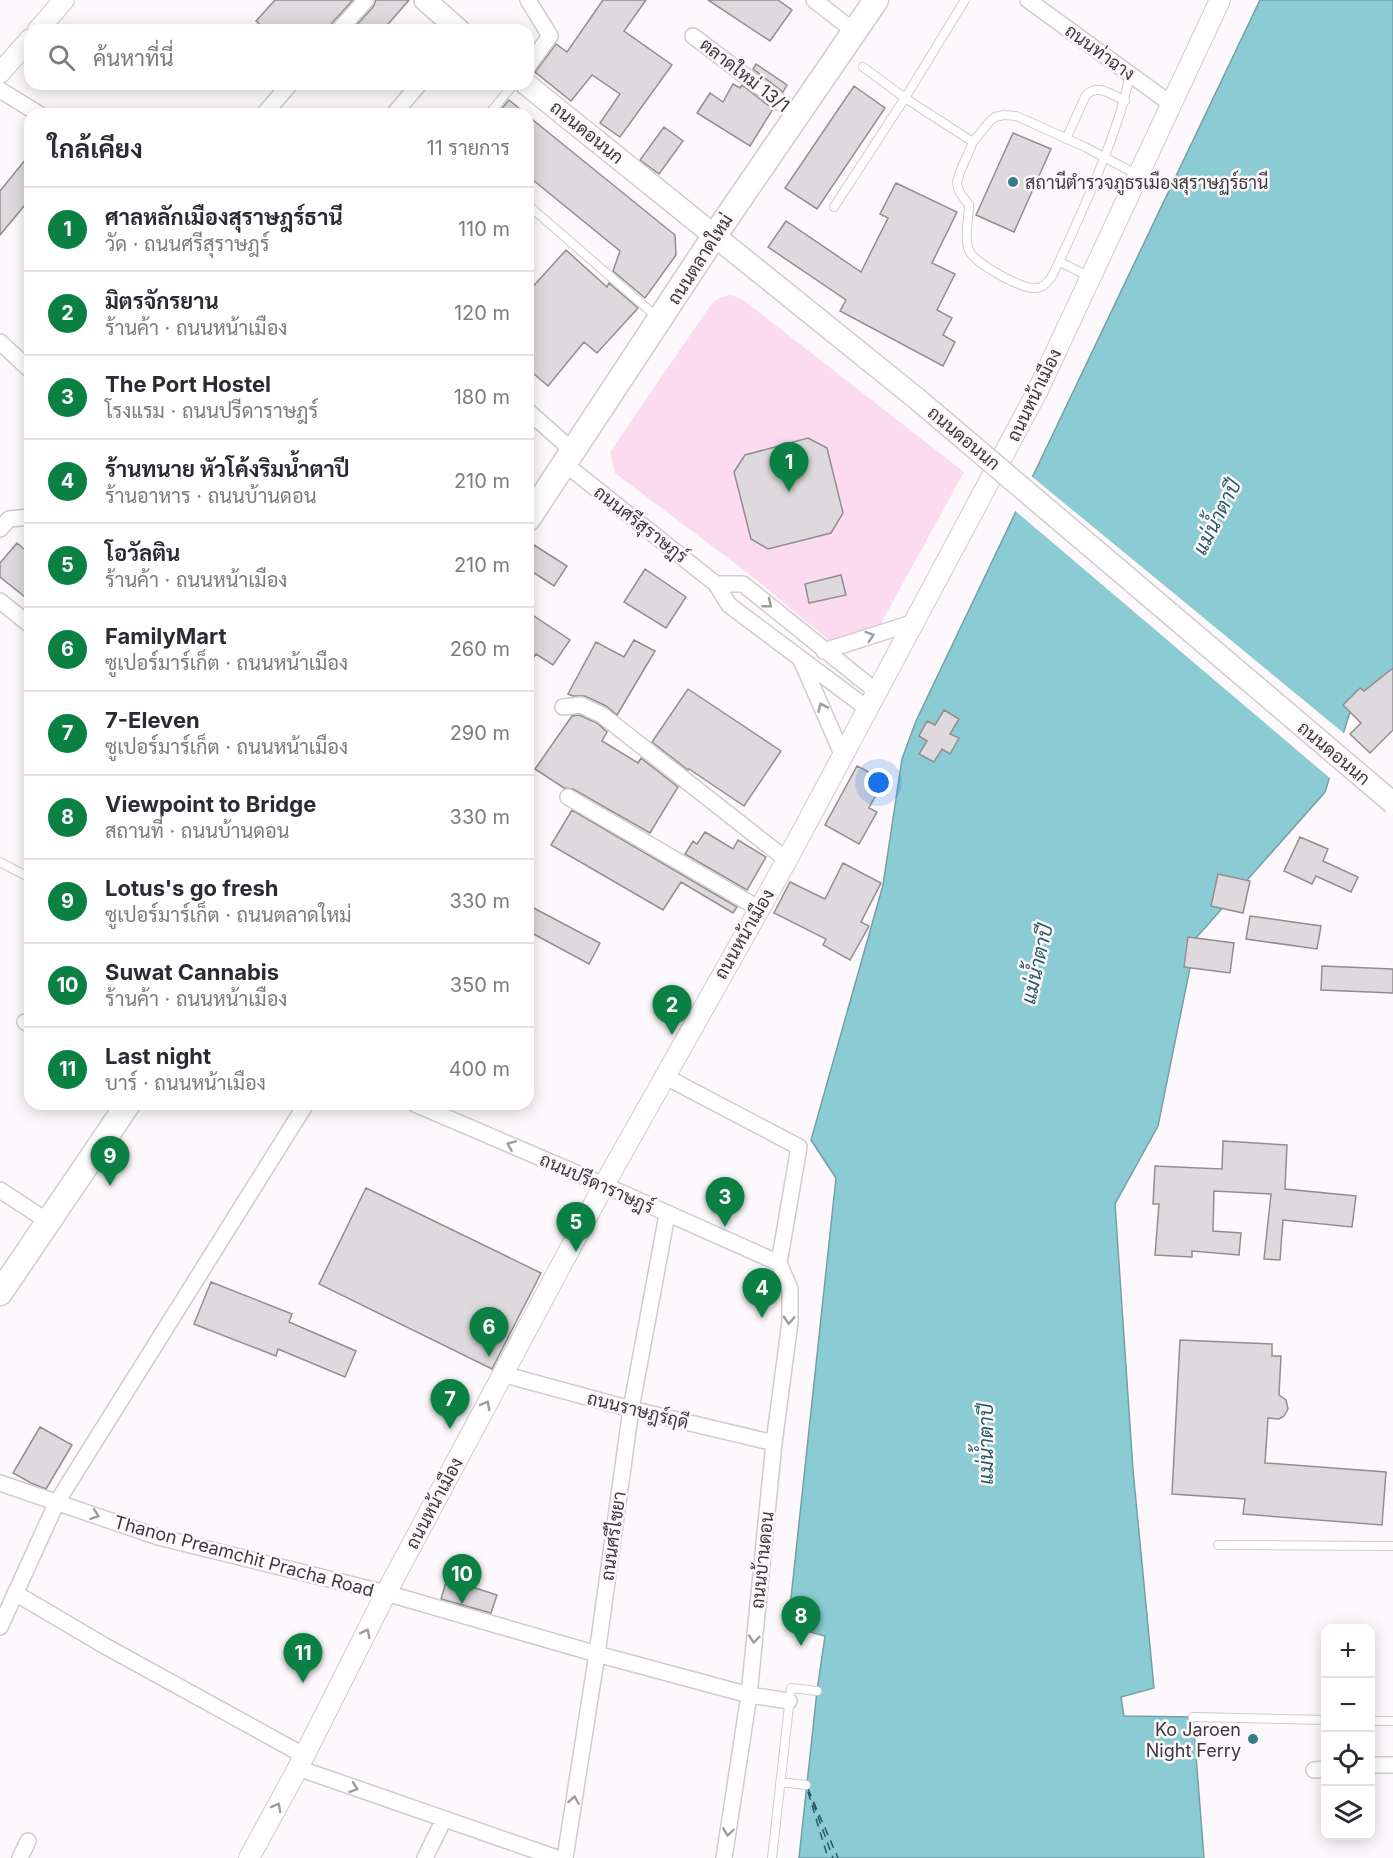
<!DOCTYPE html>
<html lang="th">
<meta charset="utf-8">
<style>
body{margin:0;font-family:Inter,Sarabun,sans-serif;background:#f7f7f7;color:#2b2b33}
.controls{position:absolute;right:18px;bottom:18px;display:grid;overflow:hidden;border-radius:12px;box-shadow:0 3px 15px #0003}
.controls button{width:54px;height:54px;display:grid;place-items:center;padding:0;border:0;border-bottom:2px solid #e1e1e2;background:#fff;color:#2b2b33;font:30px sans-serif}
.you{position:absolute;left:879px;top:783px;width:21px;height:21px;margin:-15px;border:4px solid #fff;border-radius:50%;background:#1a73e8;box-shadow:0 0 0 9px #1a73e833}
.badge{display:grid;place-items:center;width:39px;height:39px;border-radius:50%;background:#0b8043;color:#fff;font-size:20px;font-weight:700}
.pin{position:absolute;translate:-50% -50px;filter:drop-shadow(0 2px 3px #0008)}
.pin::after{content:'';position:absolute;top:32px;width:21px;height:18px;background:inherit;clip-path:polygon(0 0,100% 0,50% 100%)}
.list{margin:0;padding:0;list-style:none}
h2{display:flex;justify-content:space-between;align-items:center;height:78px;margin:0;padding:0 24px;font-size:26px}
h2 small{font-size:20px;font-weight:400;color:#7c7c81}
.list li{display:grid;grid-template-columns:39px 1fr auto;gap:18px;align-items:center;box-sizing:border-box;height:84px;padding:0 24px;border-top:2px solid #e1e1e2}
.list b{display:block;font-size:22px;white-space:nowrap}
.list p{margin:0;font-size:20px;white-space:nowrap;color:#7c7c81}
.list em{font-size:20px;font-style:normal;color:#7c7c81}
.icon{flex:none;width:33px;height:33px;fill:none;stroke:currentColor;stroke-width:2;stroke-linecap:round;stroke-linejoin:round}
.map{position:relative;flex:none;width:1393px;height:1858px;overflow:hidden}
.search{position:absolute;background:#fff;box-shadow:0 3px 15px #0003;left:24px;top:24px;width:510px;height:66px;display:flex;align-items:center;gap:15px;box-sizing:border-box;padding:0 21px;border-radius:18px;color:#7c7c81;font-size:22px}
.panel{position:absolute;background:#fff;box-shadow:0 3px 15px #0003;left:24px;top:108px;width:510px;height:1002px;border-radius:18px}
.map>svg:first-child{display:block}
</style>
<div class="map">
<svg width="1393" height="1858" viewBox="0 0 1393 1858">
<rect width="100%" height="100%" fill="#fdf8fb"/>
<path fill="#fcdbf0" d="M731,295L742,299L964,472L879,627L831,642L749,574L615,473L610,452L712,303L721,297Z"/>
<path fill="#8bcbd4" stroke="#73a0a6" stroke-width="1.5" d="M1260,0H1393V676L1350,712L1325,792L1196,938L1158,1126L1115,1204L1133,1470L1154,1688L1121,1697L1124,1716L1193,1717L1204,1858H799L817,1691L825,1636L788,1626L836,1178L811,1140L883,885L902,759L916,721Z"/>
<path fill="#fdf8fb" d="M1030,475L1346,735L1332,780L1013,509Z"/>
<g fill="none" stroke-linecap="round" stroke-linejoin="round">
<path stroke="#245a61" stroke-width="1.5" stroke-dasharray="8 6" stroke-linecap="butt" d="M808,1789L838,1858
M808,1792L828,1858
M813,1803L833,1858"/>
</g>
<path fill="#ded9dc" stroke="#928e90" stroke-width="1.5" d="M275,0H353L332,23L329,30H266L256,21Z
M376,0H409L383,30H352L373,7Z
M603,0H646L624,31L672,65L620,137L600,123L620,94L592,75L571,101L535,72L556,44L567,52Z
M708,0H778L792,10L770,41Z
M756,64L787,85L783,92L753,69Z
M733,84L740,88L742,85L773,109L750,146L697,113L710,93L723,102Z
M854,86L885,108L817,209L785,188Z
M509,100L526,114H497Z
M528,116L675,235L676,255L645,298L613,271L620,251L528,176Z
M664,127L683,141L659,174L640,160Z
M1013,133L1051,149L1014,232L976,215Z
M30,154V199L0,235V191Z
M896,183L957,212L932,263L955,274L937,310L952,318L943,335L955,342L943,366L840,311L846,300L768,247L786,221L861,272L888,218L880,214Z
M566,250L607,287L609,283L638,308L597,353L584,342L548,386L528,369V292Z
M808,438L827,448L843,513L831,533L768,549L751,539L734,472L745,455Z
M17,543L30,554V601L0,577V563Z
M534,545L567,566L554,586L528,569V553Z
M645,569L686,597L666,628L624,602Z
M841,575L846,595L809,603L805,584Z
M528,612L570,640L553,665L536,654L528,665Z
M634,640L655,651L617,715L606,706L585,696H573L568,694L596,642L624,657Z
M1393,668V730L1370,753L1350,734L1361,723L1343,705L1360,688L1364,691Z
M688,689L781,751L744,806L689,769L688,770L652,742Z
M944,710L959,719L950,734L959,738L950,754L942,749L934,762L919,754L927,741L919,736L927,721L935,725Z
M579,715L597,723L607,732L602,741L638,763L641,758L678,787L650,833L573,789L564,788L535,769L572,716Z
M857,766L884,780L869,808L877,812L859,844L825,825Z
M572,810L737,907L733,913L681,882L663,910L551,845Z
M705,832L733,849L738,840L766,857L747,890L685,854L693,841L697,844Z
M1300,837L1328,849L1323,861L1358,877L1351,892L1316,876L1312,884L1284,871Z
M843,863L881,883L861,922L869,926L850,960L823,945L826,939L774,913L790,882L825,899Z
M1218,874L1250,881L1243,913L1211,906Z
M528,905L600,943L589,964L528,931Z
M1250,916L1321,926L1317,949L1246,939Z
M1188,937L1234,943L1230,973L1184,967Z
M1322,966L1393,969V993L1321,990Z
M1223,1141L1287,1145L1285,1189L1356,1196L1352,1227L1283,1220L1280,1260L1264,1259L1271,1194L1214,1191L1213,1231L1241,1233L1239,1255L1192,1251V1257L1155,1255L1159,1204H1153L1155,1166L1222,1169Z
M366,1188L541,1273L492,1369L319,1284Z
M211,1282L292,1314L289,1322L356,1351L345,1377L278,1349L276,1356L194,1324Z
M1180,1340L1272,1344V1356H1281L1279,1395L1286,1400L1288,1409L1284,1416L1279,1419L1268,1418L1265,1463L1386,1472L1382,1525L1243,1514L1245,1499L1172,1494Z
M40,1427L72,1445L46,1489L31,1483L13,1473Z
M447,1579L497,1595L491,1613L441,1599Z"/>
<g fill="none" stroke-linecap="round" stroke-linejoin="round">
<defs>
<path id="service" d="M863,67L905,98L973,142
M1130,74C1123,111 1109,146 1095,181C1081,214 1067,246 1051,278C1047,283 1042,288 1036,288C1023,290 976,264 970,252C963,239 969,219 969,205L960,193L958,188L957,182L960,172L973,142L989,122L995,117L1004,115L1016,116L1032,123L1085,147L1138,175
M489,114L514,84
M1066,139L1086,95C1098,83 1112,95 1125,101
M528,205L657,317
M834,207L905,98L965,0
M1060,262L1090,277
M0,862L30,878
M1218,1545L1393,1546
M1193,1717L1326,1720
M1370,1721H1393
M780,1782L806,1785
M772,1858L791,1688L817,1691"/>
<path id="minor" d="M814,0L855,32
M1028,0L1171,104
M339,30L366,0
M693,36L797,115
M528,66L550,36L528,0
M0,90L39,114
M264,114L290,84
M394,114L419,84
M0,342L30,370
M528,411L574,452
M565,464L716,584L729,605L868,709
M0,529L9,519L30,517
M716,584H743L877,692
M0,601L30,625
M824,651L915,622
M801,660L843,756
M563,707L581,705L602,715L787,860
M568,797L758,908
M25,1022L30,1025
M664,1076L799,1147L779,1263
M415,1104L604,1185L779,1263
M0,1190L49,1222
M502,1374L631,1409L774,1443
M0,1483L158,1537L386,1593L597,1654L749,1695L789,1701
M15,1593L105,1646L305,1756
M0,1627L57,1502L306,1104
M1370,1765H1393
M298,1768L557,1858
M1314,1770L1326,1769
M20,1858L28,1841
M425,1858L444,1819
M565,1858L597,1654L631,1409L667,1215
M724,1858L749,1695L774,1443L790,1322V1289L779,1263"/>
<path id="tertiary" d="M38,30L64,0
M0,73L30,39
M249,1858L298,1768L386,1593L604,1185L787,860L1038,390L1220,0"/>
<path id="secondary" d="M425,0L459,30
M526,84L916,398"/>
<path id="primary" d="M528,519L715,235L876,0
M0,1293L128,1104"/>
</defs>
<use href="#service" stroke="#d0cbce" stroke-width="10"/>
<use href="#minor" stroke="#d0cbce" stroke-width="18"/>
<use href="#tertiary" stroke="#d0cbce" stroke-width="22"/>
<use href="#secondary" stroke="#d0cbce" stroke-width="24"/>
<use href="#primary" stroke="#d0cbce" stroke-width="27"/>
<use href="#service" stroke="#fff" stroke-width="8"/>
<use href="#minor" stroke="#fff" stroke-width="15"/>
<use href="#tertiary" stroke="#fff" stroke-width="20"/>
<use href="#secondary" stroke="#fff" stroke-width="21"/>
<use href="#primary" stroke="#fff" stroke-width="24"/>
<defs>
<path id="secondary-bridge" d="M916,398L1393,803"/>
</defs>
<use href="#secondary-bridge" stroke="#d0cbce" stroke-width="24" stroke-linecap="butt"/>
<use href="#secondary-bridge" stroke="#fff" stroke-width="21"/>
</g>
<defs><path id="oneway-chevron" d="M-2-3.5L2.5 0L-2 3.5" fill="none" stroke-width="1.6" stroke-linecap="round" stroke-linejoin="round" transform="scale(1.5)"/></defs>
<g stroke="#9e9c9e">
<use href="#oneway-chevron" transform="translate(768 604) rotate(39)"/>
<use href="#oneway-chevron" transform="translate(870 636) rotate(-18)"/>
<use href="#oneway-chevron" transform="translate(822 707) rotate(-114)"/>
<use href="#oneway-chevron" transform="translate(511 1145) rotate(-157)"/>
<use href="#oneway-chevron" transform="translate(789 1320) rotate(93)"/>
<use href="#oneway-chevron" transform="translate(486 1405) rotate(-62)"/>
<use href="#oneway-chevron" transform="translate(95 1515) rotate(19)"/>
<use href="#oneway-chevron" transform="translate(366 1633) rotate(-63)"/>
<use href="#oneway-chevron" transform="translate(754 1639) rotate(96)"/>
<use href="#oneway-chevron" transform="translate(354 1788) rotate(19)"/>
<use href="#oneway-chevron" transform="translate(574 1800) rotate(-81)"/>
<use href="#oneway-chevron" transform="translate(277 1807) rotate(-61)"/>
<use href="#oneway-chevron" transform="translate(728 1832) rotate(98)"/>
</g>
<g fill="#357d86" stroke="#fdf8fb" stroke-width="2">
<circle cx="1013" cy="182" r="6"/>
<circle cx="1253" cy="1739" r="6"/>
</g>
<g text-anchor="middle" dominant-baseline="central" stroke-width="5" stroke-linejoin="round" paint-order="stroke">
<g font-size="18" fill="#3c3a3c" stroke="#fdf8fb">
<text transform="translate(1100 52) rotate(36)">ถนนท่าฉาง</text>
<text transform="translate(745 75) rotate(38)">ตลาดใหม่ 13/1</text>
<text transform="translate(587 132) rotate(39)">ถนนดอนนก</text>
<text transform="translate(700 259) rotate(-57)">ถนนตลาดใหม่</text>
<text transform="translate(1034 395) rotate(-64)">ถนนหน้าเมือง</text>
<text transform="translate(964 438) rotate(40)">ถนนดอนนก</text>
<text transform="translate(641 524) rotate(38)">ถนนศรีสุราษฎร์</text>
<text transform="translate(1334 753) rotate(40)">ถนนดอนนก</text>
<text transform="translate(744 934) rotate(-60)">ถนนหน้าเมือง</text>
<text transform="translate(597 1183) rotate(24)">ถนนปรีดาราษฎร์</text>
<text transform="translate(638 1410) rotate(14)">ถนนราษฎร์ฤดี</text>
<text transform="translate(434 1503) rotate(-62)">ถนนหน้าเมือง</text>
<text transform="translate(613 1536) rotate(-82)">ถนนศรีไชยา</text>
<text transform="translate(244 1556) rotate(15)">Thanon Preamchit Pracha Road</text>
<text transform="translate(762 1560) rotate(-84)">ถนนบ้านดอน</text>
</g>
<g font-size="18" fill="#3c3a3c" stroke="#fdf8fb" text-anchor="start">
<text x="1025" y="182">สถานีตำรวจภูธรเมืองสุราษฏร์ธานี</text>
<text x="1241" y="1729" text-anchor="end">Ko Jaroen<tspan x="1241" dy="21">Night Ferry</tspan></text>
</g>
<g font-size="20" font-style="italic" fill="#245a61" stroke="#fdf8fb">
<text transform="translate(1217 517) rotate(-63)">แม่น้ำตาปี</text>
<text transform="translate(1037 964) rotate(-77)">แม่น้ำตาปี</text>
<text transform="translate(986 1444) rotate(-90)">แม่น้ำตาปี</text>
</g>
</g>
</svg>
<div class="controls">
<button>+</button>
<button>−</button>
<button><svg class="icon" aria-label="locate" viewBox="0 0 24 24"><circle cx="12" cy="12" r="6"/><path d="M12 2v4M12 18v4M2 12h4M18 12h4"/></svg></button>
<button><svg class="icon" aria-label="layers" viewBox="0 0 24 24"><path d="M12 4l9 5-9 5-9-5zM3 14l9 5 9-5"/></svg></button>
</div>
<div class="you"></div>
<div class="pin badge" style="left:789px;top:492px">1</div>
<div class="pin badge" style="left:672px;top:1035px">2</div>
<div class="pin badge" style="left:725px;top:1227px">3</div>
<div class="pin badge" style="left:762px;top:1318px">4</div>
<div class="pin badge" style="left:576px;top:1252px">5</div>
<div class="pin badge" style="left:489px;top:1357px">6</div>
<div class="pin badge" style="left:450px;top:1429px">7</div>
<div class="pin badge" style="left:801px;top:1646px">8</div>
<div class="pin badge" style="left:110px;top:1186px">9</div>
<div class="pin badge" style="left:462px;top:1604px">10</div>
<div class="pin badge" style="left:303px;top:1683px">11</div>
<div class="search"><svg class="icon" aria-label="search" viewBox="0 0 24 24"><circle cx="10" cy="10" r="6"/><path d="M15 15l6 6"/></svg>ค้นหาที่นี่</div>
<section class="panel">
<h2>ใกล้เคียง<small>11 รายการ</small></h2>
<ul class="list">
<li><span class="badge">1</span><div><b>ศาลหลักเมืองสุราษฎร์ธานี</b><p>วัด · ถนนศรีสุราษฎร์</p></div><em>110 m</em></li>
<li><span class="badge">2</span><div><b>มิตรจักรยาน</b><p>ร้านค้า · ถนนหน้าเมือง</p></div><em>120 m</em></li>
<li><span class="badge">3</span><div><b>The Port Hostel</b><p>โรงแรม · ถนนปรีดาราษฎร์</p></div><em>180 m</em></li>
<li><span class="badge">4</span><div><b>ร้านทนาย หัวโค้งริมน้ำตาปี</b><p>ร้านอาหาร · ถนนบ้านดอน</p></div><em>210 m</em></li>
<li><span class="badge">5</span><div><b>โอวัลติน</b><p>ร้านค้า · ถนนหน้าเมือง</p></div><em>210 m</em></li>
<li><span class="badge">6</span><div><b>FamilyMart</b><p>ซูเปอร์มาร์เก็ต · ถนนหน้าเมือง</p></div><em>260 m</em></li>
<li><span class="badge">7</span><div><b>7-Eleven</b><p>ซูเปอร์มาร์เก็ต · ถนนหน้าเมือง</p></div><em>290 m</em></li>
<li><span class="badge">8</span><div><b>Viewpoint to Bridge</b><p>สถานที่ · ถนนบ้านดอน</p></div><em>330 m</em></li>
<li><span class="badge">9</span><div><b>Lotus's go fresh</b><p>ซูเปอร์มาร์เก็ต · ถนนตลาดใหม่</p></div><em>330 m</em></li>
<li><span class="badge">10</span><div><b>Suwat Cannabis</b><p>ร้านค้า · ถนนหน้าเมือง</p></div><em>350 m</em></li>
<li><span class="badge">11</span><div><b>Last night</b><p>บาร์ · ถนนหน้าเมือง</p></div><em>400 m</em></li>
</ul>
</section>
</div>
